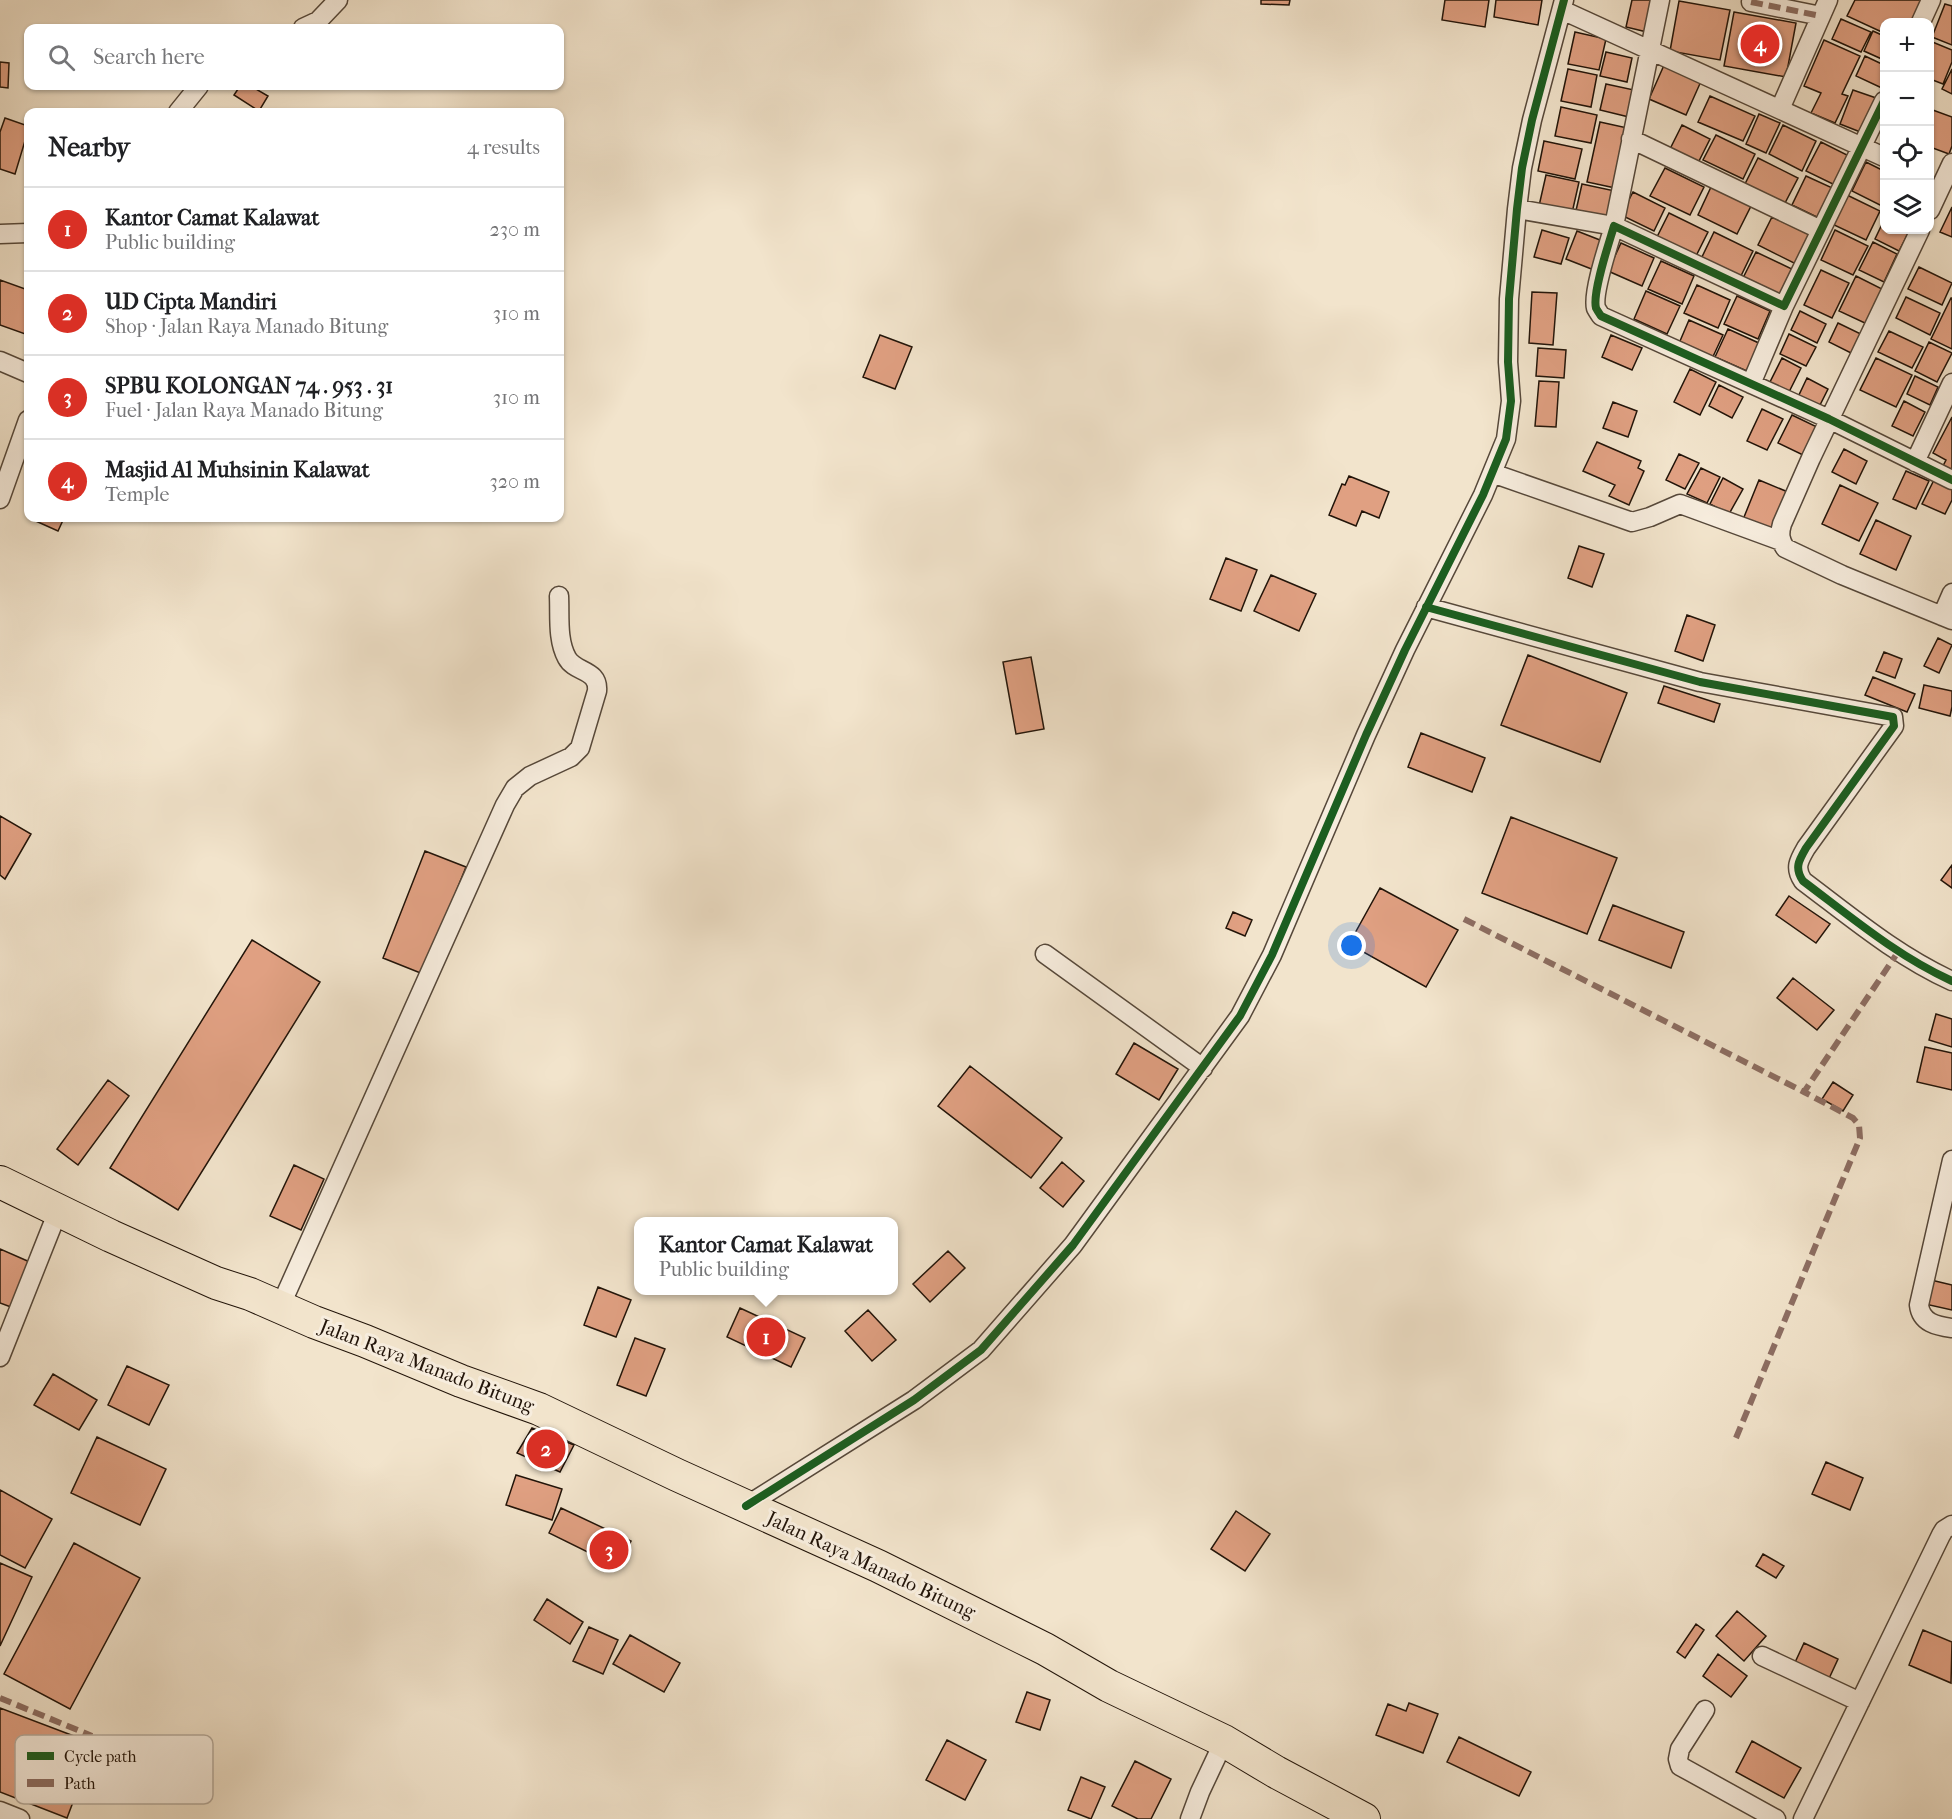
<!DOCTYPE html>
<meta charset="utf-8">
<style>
body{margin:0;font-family:"IM FELL French Canon",serif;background:#f2f2f2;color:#202124}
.controls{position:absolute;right:18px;top:18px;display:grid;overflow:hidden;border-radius:12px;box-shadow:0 2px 4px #0004}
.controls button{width:54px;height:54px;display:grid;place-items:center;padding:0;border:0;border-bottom:2px solid #e0e0e0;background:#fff;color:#202124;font:30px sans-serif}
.you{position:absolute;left:1352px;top:946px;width:21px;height:21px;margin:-15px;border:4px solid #fff;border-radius:50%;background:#1a73e8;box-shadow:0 0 0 9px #1a73e833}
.badge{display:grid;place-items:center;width:39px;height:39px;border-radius:50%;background:#d93025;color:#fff;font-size:20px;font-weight:700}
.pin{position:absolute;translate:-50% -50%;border:3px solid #fff;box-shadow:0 2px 6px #0006}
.popup{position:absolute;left:634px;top:1217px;width:264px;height:78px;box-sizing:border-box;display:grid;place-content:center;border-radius:12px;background:#fff;filter:drop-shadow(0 2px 4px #0005);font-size:20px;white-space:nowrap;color:#757577}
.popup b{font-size:22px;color:#202124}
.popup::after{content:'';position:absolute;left:50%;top:100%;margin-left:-12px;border:12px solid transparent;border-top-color:#fff}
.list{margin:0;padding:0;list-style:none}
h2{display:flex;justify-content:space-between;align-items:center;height:78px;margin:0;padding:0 24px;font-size:26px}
h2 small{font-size:20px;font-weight:400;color:#757577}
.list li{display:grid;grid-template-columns:39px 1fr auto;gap:18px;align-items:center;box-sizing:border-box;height:84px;padding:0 24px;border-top:2px solid #e0e0e0}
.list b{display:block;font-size:22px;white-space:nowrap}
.list p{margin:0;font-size:20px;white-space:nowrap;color:#757577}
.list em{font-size:20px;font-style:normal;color:#757577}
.icon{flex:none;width:33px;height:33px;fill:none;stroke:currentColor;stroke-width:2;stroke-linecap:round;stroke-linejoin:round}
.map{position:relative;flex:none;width:1952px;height:1819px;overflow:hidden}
.search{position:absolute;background:#fff;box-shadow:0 2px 4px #0004;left:24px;top:24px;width:540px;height:66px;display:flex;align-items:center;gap:15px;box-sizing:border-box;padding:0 21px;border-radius:12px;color:#757577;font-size:22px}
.panel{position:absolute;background:#fff;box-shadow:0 2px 4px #0004;left:24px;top:108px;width:540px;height:414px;border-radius:12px}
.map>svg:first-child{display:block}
</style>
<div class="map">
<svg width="1952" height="1819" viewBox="0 0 1952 1819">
<rect width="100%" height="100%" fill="#f2e4cc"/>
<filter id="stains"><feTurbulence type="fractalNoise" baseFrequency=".00333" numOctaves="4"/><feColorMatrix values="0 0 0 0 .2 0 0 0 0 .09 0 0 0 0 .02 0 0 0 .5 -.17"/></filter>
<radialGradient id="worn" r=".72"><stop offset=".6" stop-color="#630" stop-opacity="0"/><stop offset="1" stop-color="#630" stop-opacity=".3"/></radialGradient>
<path fill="#e0a082" stroke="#221409" stroke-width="1.5" d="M1261,0H1290L1289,5L1261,4Z
M1445,0H1489L1485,27L1442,20Z
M1496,0H1542L1538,25L1494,17Z
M1632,0H1654L1647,32L1626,27Z
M1855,0H1924L1914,22H1884V33L1847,16Z
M1679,1L1730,10L1720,60L1670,51Z
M1945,4L1952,6V45L1932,37Z
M1734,12L1796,23L1786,77L1724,66Z
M1841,19L1871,32L1861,52L1832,39Z
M1873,31L1884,36V60L1864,51Z
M1575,32L1606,39L1599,70L1568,64Z
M1824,40L1860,56L1842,94L1848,96L1835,123L1811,113L1821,93L1804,86Z
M1930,41L1952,50V62L1943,84L1930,79Z
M1606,52L1632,58L1627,82L1600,76Z
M1865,56L1884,65V89L1856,76Z
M0,62L9,63L8,88L0,87Z
M1665,63L1702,79L1686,115L1649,99Z
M1568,69L1597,75L1591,107L1561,101Z
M1952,69V94L1942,89Z
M1606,84L1634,90L1629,117L1600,110Z
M240,86H251L268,96L259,111L234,95Z
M1853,90L1882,100L1868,135L1840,124Z
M1710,96L1755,116L1743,141L1698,122Z
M1561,107L1597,115L1591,143L1555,136Z
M1930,109L1952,117V146L1949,154L1930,147Z
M1759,114L1780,123L1766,153L1746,144Z
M5,118L28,126V131L15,174L0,169V132Z
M1600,122L1632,129L1620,189L1587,182Z
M1682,125L1710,139L1696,167L1668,153Z
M1783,125L1816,141L1802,171L1769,154Z
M1716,135L1755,154L1743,179L1703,160Z
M1544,141L1582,149L1575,179L1538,171Z
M1821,142L1853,158L1839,187L1806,171Z
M1758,158L1798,178L1785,203L1745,184Z
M1866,162L1884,171V207L1852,191Z
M1665,168L1704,187L1690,215L1650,196Z
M1546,175L1579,182L1572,213L1539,206Z
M1806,176L1839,191L1825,221L1792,205Z
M1582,184L1615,191L1609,222L1575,215Z
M1711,187L1751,206L1737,234L1698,215Z
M1633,192L1665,208L1654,231L1621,215Z
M1847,195L1880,211L1866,240L1832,224Z
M1952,207V237L1940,232Z
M1669,213L1708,232L1694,260L1655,241Z
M1772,217L1813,236L1798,265L1758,245Z
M1884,220V230H1910L1899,251L1875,239Z
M1542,230L1569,238L1561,264L1534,257Z
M1835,230L1868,246L1853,275L1821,260Z
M1577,231L1605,242L1594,270L1566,259Z
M1714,232L1753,251L1739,280L1700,261Z
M1873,242L1897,254L1884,282L1859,270Z
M1621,243L1654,258L1642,286L1608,271Z
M1756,252L1796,271L1781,299L1742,280Z
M1661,261L1694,276L1682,304L1648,289Z
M1919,267L1952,283L1942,305L1908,289Z
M1821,270L1849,283L1832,318L1804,305Z
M1856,276L1884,290L1867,324L1839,311Z
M0,280L28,290V335L0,325Z
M1697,285L1730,300L1718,328L1684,313Z
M1646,291L1680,306L1667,334L1634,319Z
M1532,292L1557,293L1553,345L1529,343Z
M1737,296L1770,311L1758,339L1724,324Z
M1906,297L1940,313L1930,335L1896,318Z
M1951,298H1952V349L1931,339Z
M1800,311L1826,324L1817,343L1791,330Z
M1689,320L1723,335L1710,363L1677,348Z
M1838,323L1865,336L1855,355L1829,342Z
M1728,329L1761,344L1749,372L1715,357Z
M1889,331L1923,347L1912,368L1878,352Z
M1789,334L1816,347L1806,366L1780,354Z
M880,335L912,347L895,389L863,377Z
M1611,335L1642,348L1632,370L1602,357Z
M1929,342L1952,353L1937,382L1915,371Z
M1538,348L1566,350L1564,378L1536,376Z
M1782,358L1801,368L1788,394L1769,384Z
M1876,358L1912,375L1896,407L1860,390Z
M1690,369L1716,382L1700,415L1674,402Z
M1915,376L1938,387L1930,405L1907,394Z
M1807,378L1828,389L1819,407L1798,397Z
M1539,381L1559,382L1556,427L1535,426Z
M1719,385L1743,397L1732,418L1709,406Z
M1904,401L1925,412L1913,436L1892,426Z
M1613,402L1637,411L1628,437L1603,428Z
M1762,409L1783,419L1767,450L1747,441Z
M1792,415L1817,427L1803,455L1778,443Z
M1952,417V470L1943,466L1946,460L1933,453Z
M1597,442L1641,461L1638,468L1644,471L1629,505L1609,496L1615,485L1583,471Z
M1844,449L1867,461L1856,484L1832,472Z
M1679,454L1699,463L1685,489L1666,480Z
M1701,468L1720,477L1707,503L1687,494Z
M1906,471L1929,481L1916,509L1893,499Z
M1349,476L1389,492L1379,518L1362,511L1356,526L1329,515L1342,484L1345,485Z
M1936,476L1952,483V500L1945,514L1922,504Z
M1723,478L1743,489L1729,514L1710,504Z
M1759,480L1788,492L1770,533L1742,522Z
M1840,485L1878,503L1859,541L1822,524Z
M29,518H64L58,531Z
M1876,520L1911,536L1896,570L1860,554Z
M1579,546L1604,554L1592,587L1568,578Z
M1226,558L1257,570L1241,611L1210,599Z
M1271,575L1316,594L1299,631L1254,611Z
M1687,615L1715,625L1703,661L1675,651Z
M1938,638L1952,645L1939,673L1924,666Z
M1884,652L1902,659L1895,678L1876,671Z
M1528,655L1627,693L1600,762L1501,725Z
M1031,657L1044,729L1016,734L1003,662Z
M1873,677L1915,694L1907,712L1865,695Z
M1924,685L1952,691V707L1950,716L1919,708Z
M1664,686L1720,704L1714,722L1658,703Z
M1421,733L1485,758L1472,792L1408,767Z
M0,816L31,834L5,879L0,875Z
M1511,817L1617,858L1587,934L1482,893Z
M425,851L466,867L423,974L383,958Z
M1952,865V888L1941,880Z
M1380,888L1458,930L1426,987L1349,944Z
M1789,896L1830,924L1816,943L1776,915Z
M1613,905L1684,932L1671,968L1599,940Z
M1233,912L1252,920L1245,936L1226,928Z
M252,940L320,982L178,1210L110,1168Z
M1793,978L1834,1010L1817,1030L1777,998Z
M1936,1014L1952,1019V1047L1929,1040Z
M1134,1043L1178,1069L1159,1100L1116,1074Z
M1925,1047L1952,1053V1090L1917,1082Z
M970,1066L1062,1138L1031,1178L938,1106Z
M108,1080L129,1096L78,1165L57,1149Z
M1833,1082L1853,1095L1843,1111L1822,1099Z
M1062,1162L1084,1181L1063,1207L1040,1188Z
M294,1165L324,1179L301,1230L270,1216Z
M0,1249L32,1263L11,1307L0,1303Z
M948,1251L965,1268L930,1302L913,1284Z
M1931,1280L1952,1285V1310L1925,1304Z
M598,1287L631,1300L616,1337L584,1325Z
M740,1308L805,1338L791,1367L727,1337Z
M868,1310L896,1340L872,1361L845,1331Z
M635,1338L665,1349L646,1396L617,1385Z
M127,1366L169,1385L149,1425L108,1405Z
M53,1374L97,1400L79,1430L34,1405Z
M532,1428L574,1445L560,1472L517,1453Z
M97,1437L166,1469L140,1525L71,1493Z
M1826,1462L1863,1478L1850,1510L1812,1494Z
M516,1475L562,1489L552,1520L506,1505Z
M0,1490L52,1519L25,1568L0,1555Z
M561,1508L631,1541L618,1567L549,1533Z
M1236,1511L1270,1534L1245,1571L1211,1549Z
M74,1543L140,1578L70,1709L4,1674Z
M1763,1554L1784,1566L1776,1578L1756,1566Z
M0,1563L32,1577L0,1646Z
M547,1599L583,1622L570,1644L534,1620Z
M1737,1611L1766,1636L1744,1661L1716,1636Z
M1696,1624L1704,1630L1685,1658L1677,1652Z
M589,1627L618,1640L603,1674L573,1661Z
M1923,1630L1952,1642L1951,1683L1909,1665Z
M630,1635L680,1663L664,1692L613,1664Z
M1804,1643L1838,1659L1826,1685L1792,1669Z
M1718,1654L1747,1676L1731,1697L1703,1676Z
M1027,1692L1050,1700L1040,1730L1016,1722Z
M1409,1703L1438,1714L1423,1753L1376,1735L1388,1704L1406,1711Z
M0,1708L95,1744L67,1818L0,1792Z
M1459,1737L1531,1772L1519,1796L1447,1762Z
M947,1740L986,1760L965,1800L926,1780Z
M1752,1741L1801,1768L1784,1798L1736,1772Z
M1135,1761L1171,1779L1151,1819H1138L1112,1806Z
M1081,1777L1105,1787L1091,1819L1068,1810Z"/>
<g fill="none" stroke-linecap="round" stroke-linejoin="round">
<defs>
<path id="minor" d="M1751,2L1821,16
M1562,10L1884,157
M1921,22L1931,0
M303,28L318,21L338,0
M1884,101L1784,306L1614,226C1609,243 1592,293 1596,308C1597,310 1599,313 1601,316L1829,419L1952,480
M1780,109L1828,0
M178,112L199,86
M1631,139L1821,230
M1517,209L1614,226L1660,0
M1930,210L1952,163
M1920,230L1811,458L1782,524C1779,534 1780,540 1785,548L1842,575L1952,620
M0,234L28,233
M0,361L28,373
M1751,384L1784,306
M1915,462L1952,383
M1492,473L1632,522L1650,517L1680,504L1781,541
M0,499L28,420
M1426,607L1700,682L1893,717L1894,726L1806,848C1799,860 1794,868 1803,881C1851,917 1897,956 1952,981
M1942,616L1952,593
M1045,954L1203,1068
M1952,1160L1919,1305C1921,1323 1937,1326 1952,1328
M280,1307L505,805L515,788L530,776L571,757L580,748L597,691C599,669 575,673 567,658C557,640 560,616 559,596
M0,1357L58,1211
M746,1506L914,1400L981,1350L1073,1245L1240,1016L1272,955L1366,735L1405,650L1483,495L1506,439L1511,401L1508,362L1509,299L1517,209L1522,168L1532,120L1564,0
M1762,1656L1860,1702
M1705,1710L1680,1749L1678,1759L1680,1766L1776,1819
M0,1811L20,1819
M1190,1819L1200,1792L1224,1741
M1803,1819L1941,1535L1944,1530L1952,1525"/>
<path id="trunk" d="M0,1182L111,1236L216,1283L250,1294L314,1322L365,1341L461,1381L539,1409L677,1475L878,1566L1045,1649L1109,1686L1224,1741L1276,1772L1364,1819"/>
</defs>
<use href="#minor" stroke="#56483a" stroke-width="21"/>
<use href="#trunk" stroke="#221409" stroke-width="34"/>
<use href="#minor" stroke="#f7edde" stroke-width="18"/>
<use href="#trunk" stroke="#f2e4cc" stroke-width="32"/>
<path stroke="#8d6e63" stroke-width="6" stroke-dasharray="12 6" stroke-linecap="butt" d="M1751,2L1821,16
M1464,919L1804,1092L1898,952
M1736,1438L1860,1138L1859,1125L1853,1118L1804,1092
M0,1698L92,1736"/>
<defs>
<path id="cycleway" d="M1884,101L1784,306L1614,226C1609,243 1592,293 1596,308C1597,310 1599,313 1601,316L1829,419L1952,480
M1426,607L1700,682L1893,717L1894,726L1806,848C1799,860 1794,868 1803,881C1851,917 1897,956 1952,981
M746,1506L914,1400L981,1350L1073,1245L1240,1016L1272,955L1366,735L1405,650L1483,495L1506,439L1511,401L1508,362L1509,299L1517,209L1522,168L1532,120L1564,0"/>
</defs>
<use href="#cycleway" stroke="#f7edde" stroke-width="11"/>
<use href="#cycleway" stroke="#1b5e20" stroke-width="8"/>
</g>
<g text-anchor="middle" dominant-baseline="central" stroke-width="6" stroke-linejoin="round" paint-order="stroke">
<g font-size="20" fill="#221409" stroke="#f7edde">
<text transform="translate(427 1366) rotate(21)">Jalan Raya Manado Bitung</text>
<text transform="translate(871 1565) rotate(25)">Jalan Raya Manado Bitung</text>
</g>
</g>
<rect x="15" y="1735" width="198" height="69" rx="9" fill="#f7edde" stroke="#b7ac9e" stroke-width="1.5"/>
<rect x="27" y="1752" width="27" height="8" fill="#1b5e20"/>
<rect x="27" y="1779" width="27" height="8" fill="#8d6e63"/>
<g font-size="16" fill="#221409">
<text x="64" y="1762">Cycle path</text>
<text x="64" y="1789">Path</text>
</g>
<rect width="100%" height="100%" filter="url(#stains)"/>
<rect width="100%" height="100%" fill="url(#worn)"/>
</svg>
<div class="controls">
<button>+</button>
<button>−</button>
<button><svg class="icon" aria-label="locate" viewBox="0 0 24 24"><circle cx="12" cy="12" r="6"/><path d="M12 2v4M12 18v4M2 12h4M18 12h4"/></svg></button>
<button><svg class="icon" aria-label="layers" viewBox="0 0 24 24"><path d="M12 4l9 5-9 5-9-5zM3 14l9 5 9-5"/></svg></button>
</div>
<div class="you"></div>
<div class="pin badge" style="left:766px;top:1337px">1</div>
<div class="popup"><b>Kantor Camat Kalawat</b>Public building</div>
<div class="pin badge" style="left:546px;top:1449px">2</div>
<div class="pin badge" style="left:609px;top:1550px">3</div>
<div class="pin badge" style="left:1760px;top:44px">4</div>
<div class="search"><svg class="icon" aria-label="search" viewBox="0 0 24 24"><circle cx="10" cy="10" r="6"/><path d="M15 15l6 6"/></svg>Search here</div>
<section class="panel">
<h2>Nearby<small>4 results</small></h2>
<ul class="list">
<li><span class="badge">1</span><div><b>Kantor Camat Kalawat</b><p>Public building</p></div><em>230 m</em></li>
<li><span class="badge">2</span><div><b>UD Cipta Mandiri</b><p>Shop · Jalan Raya Manado Bitung</p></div><em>310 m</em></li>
<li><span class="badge">3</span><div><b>SPBU KOLONGAN 74 . 953 . 31</b><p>Fuel · Jalan Raya Manado Bitung</p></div><em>310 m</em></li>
<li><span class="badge">4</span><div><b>Masjid Al Muhsinin Kalawat</b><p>Temple</p></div><em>320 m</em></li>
</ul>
</section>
</div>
